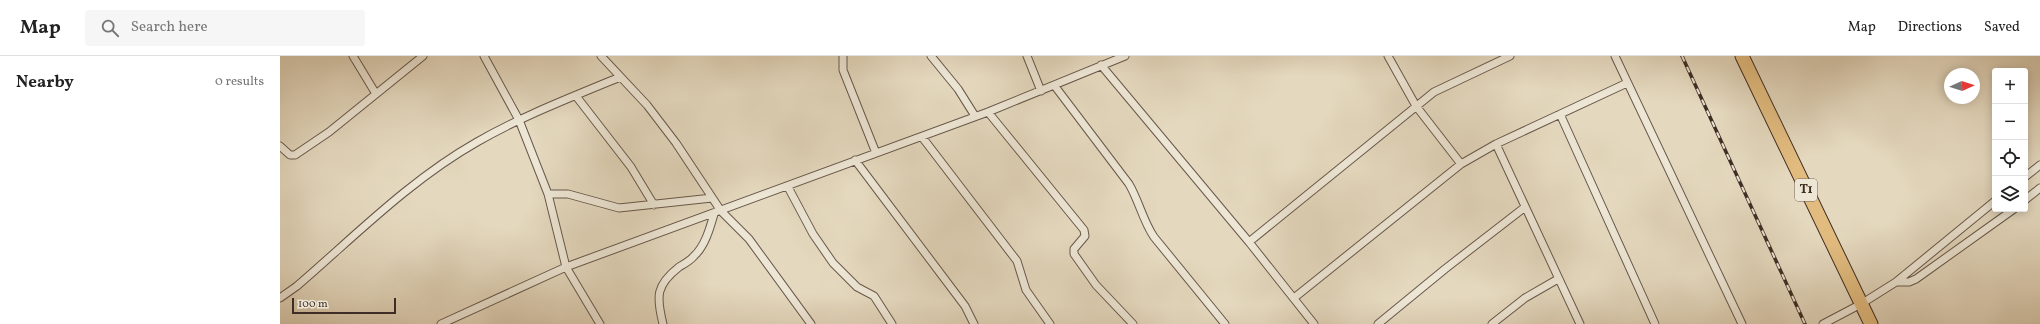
<!DOCTYPE html>
<meta charset="utf-8">
<style>
body{margin:0;font-family:Vollkorn,serif;background:#f6f6f6;color:#222}
.controls{position:absolute;right:12px;top:12px;display:grid;overflow:hidden;border-radius:4px;box-shadow:0 2px 10px #0003}
.controls button{width:36px;height:36px;display:grid;place-items:center;padding:0;border:0;border-bottom:1px solid #e0e0e0;background:#fff;color:#222;font:20px sans-serif}
.compass{position:absolute;left:1664px;top:12px;width:36px;height:36px;border-radius:50%;background:#fff;box-shadow:0 2px 10px #0003;rotate:87deg}
.scale{position:absolute;left:12px;bottom:10px;width:104px;box-sizing:border-box;padding-left:4px;border:2px solid #3f2d25;border-top:0;font-size:11px;line-height:14px;white-space:nowrap;color:#3f2d25;-webkit-text-stroke:3px #ede6d5;paint-order:stroke}
.list{margin:0;padding:0;list-style:none}
h2{display:flex;justify-content:space-between;align-items:center;height:52px;margin:0;padding:0 16px;font-size:17px}
h2 small{font-size:13px;font-weight:400;color:#767676}
.icon{flex:none;width:22px;height:22px;fill:none;stroke:currentColor;stroke-width:2;stroke-linecap:round;stroke-linejoin:round}
.map{position:relative;flex:none;width:1760px;height:268px;overflow:hidden}
header{display:flex;align-items:center;gap:24px;box-sizing:border-box;height:56px;padding:0 20px;background:#fff;border-bottom:1px solid #e0e0e0}
header strong{font-size:19px}
nav{display:flex;gap:22px;margin-inline-start:auto;font-size:14px}
.search{width:280px;height:36px;background:#f6f6f6;display:flex;align-items:center;gap:10px;box-sizing:border-box;padding:0 14px;border-radius:4px;color:#767676;font-size:15px}
main{display:flex}
aside{flex:1;background:#fff}
.map>svg:first-child{display:block}
</style>
<header>
<strong>Map</strong>
<div class="search"><svg class="icon" aria-label="search" viewBox="0 0 24 24"><circle cx="10" cy="10" r="6"/><path d="M15 15l6 6"/></svg>Search here</div>
<nav><a>Map</a><a>Directions</a><a>Saved</a></nav>
</header>
<main>
<aside>
<h2>Nearby<small>0 results</small></h2>
<ul class="list">
</ul>
</aside>
<div class="map">
<svg width="1760" height="268" viewBox="0 0 1760 268">
<rect width="100%" height="100%" fill="#e4d8be"/>
<filter id="stains"><feTurbulence type="fractalNoise" baseFrequency=".005" numOctaves="4"/><feColorMatrix values="0 0 0 0 .2 0 0 0 0 .09 0 0 0 0 .02 0 0 0 .5 -.17"/></filter>
<radialGradient id="worn" r=".72"><stop offset=".6" stop-color="#630" stop-opacity="0"/><stop offset="1" stop-color="#630" stop-opacity=".3"/></radialGradient>
<g fill="none" stroke-linecap="round" stroke-linejoin="round">
<defs>
<path id="street" d="M73,0L96,38
M204,0L239,64L268,138L286,211L320,268
M321,0L367,49L396,87L441,155L469,183L531,268
M563,0V14L596,97
M651,0L678,33L695,60
M747,0L761,35
M1108,0L1136,50L1181,108
M1335,0L1462,268
M821,9L969,186
M774,29L849,128C859,145 863,165 874,181L945,268
M296,40L351,111L374,149
M708,56L804,174L805,180L794,193V198L816,229L853,268
M1280,58L1375,268
M642,81L737,205L746,234L770,268
M1216,88L1300,268
M0,90L10,99H15L49,76L143,0
M575,104L685,250L694,268
M1745,121L1760,109
M508,131L533,178L553,207L577,231L594,240L612,268
M268,138H288L339,152L432,142
M1745,144L1760,132
M1616,226H1629L1636,223L1734,153
M0,242L17,230C75,180 130,124 197,86C242,60 292,41 340,21
M1014,242L1181,108L1216,88L1347,27
M161,268L286,211L708,56L845,0
M383,268C376,240 376,229 399,211C404,208 410,205 414,200C425,190 430,172 434,158
M1034,268L969,186L1154,36L1230,0
M1098,268L1165,213L1245,151
M1212,268L1245,242L1278,223
M1543,268L1581,248L1616,226L1715,145"/>
<path id="highway" d="M1462,0L1591,268"/>
</defs>
<use href="#street" stroke="#68584b" stroke-width="9"/>
<use href="#highway" stroke="#3f2d25" stroke-width="15"/>
<use href="#street" stroke="#ede6d5" stroke-width="7"/>
<use href="#highway" stroke="#e2bc7f" stroke-width="13"/>
<defs>
<path id="rail" d="M1402,0L1525,268"/>
</defs>
<use href="#rail" stroke="#3f2d25" stroke-width="3.5"/>
<use href="#rail" stroke="#ede6d5" stroke-width="2" stroke-dasharray="6" stroke-linecap="butt"/>
</g>
<g text-anchor="middle" dominant-baseline="central" stroke-width="3" stroke-linejoin="round" paint-order="stroke">
<rect fill="#ede6d5" stroke="#73645a" stroke-width="1" x="1515" y="123" width="22" height="22" rx="3"/>
<g font-size="13" font-weight="bold" fill="#3f2d25">
<text x="1526" y="134">T1</text>
</g>
</g>
<rect width="100%" height="100%" filter="url(#stains)"/>
<rect width="100%" height="100%" fill="url(#worn)"/>
</svg>
<div class="controls">
<button>+</button>
<button>−</button>
<button><svg class="icon" aria-label="locate" viewBox="0 0 24 24"><circle cx="12" cy="12" r="6"/><path d="M12 2v4M12 18v4M2 12h4M18 12h4"/></svg></button>
<button><svg class="icon" aria-label="layers" viewBox="0 0 24 24"><path d="M12 4l9 5-9 5-9-5zM3 14l9 5 9-5"/></svg></button>
</div>
<svg class="compass" viewBox="-18 -18 36 36"><path d="M0-13l5 13h-10z" fill="#e53935"/><path d="M0 13l5-13h-10z" fill="#767676"/></svg>
<div class="scale">100 m</div>
</div>
</main>
